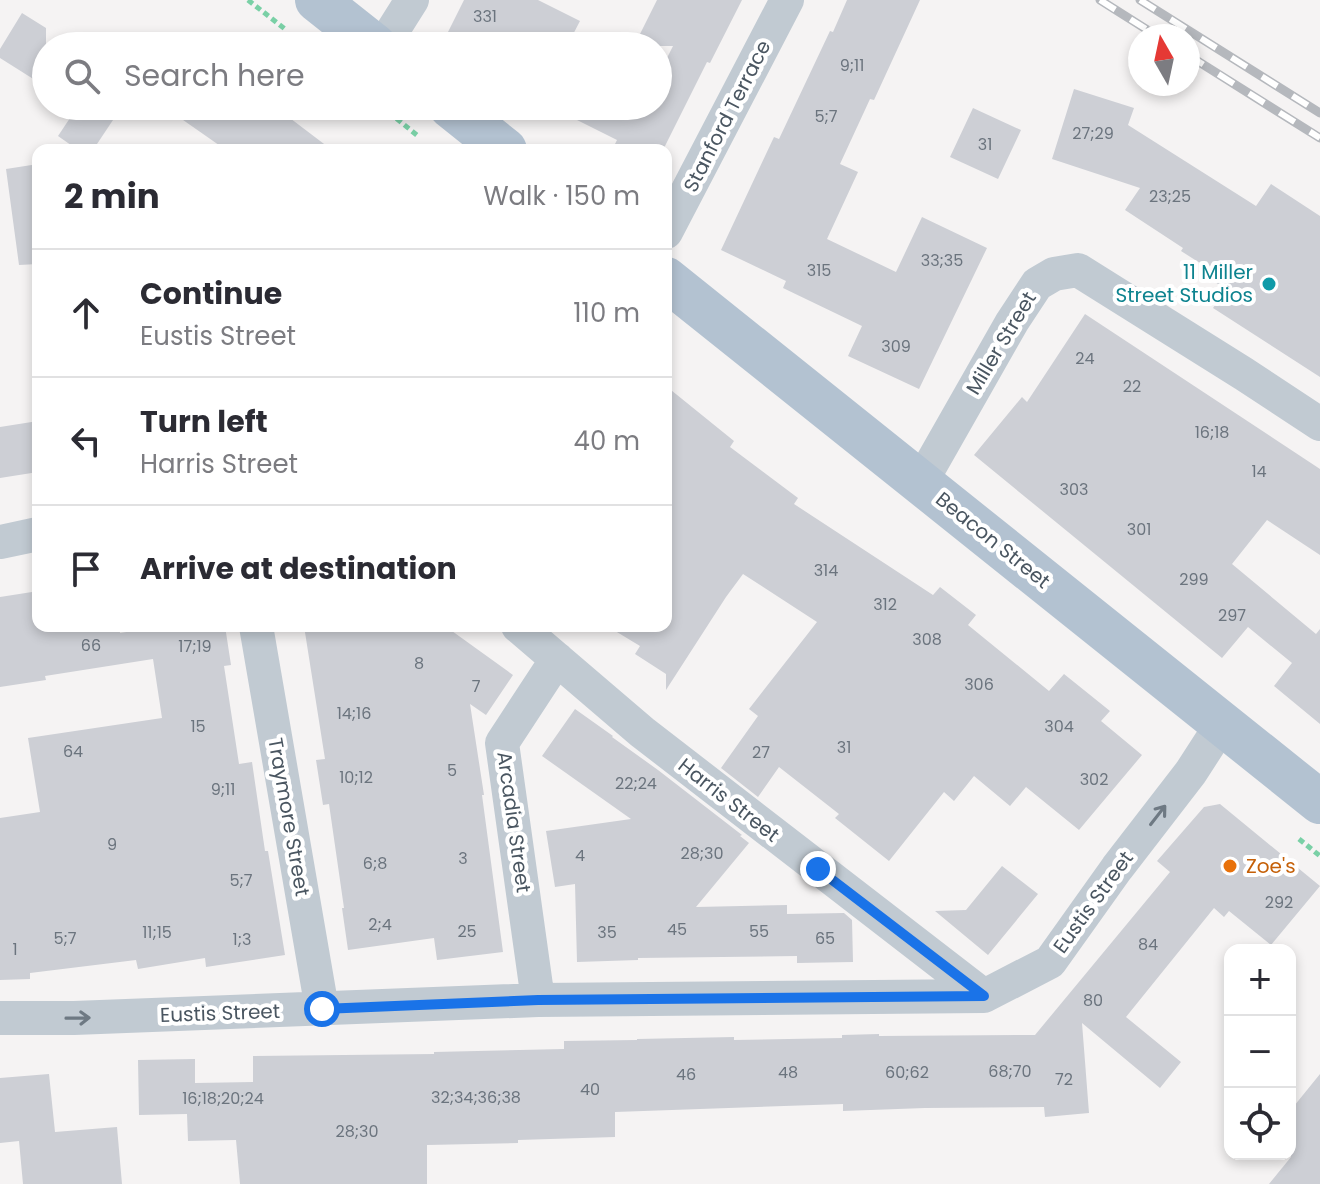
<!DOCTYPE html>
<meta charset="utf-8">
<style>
body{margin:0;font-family:Poppins,sans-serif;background:#f7f7f7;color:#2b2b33}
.controls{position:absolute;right:24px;bottom:24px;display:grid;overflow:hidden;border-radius:16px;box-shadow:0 4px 12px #0003}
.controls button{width:72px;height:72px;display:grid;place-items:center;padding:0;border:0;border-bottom:2px solid #e1e1e2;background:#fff;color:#2b2b33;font:40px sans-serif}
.compass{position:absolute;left:1128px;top:24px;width:72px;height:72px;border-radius:50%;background:#fff;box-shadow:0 4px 12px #0003;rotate:351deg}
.stop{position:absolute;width:24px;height:24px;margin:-18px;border:6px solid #1a73e8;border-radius:50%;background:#fff}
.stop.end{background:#1a73e8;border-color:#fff;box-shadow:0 2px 8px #0008}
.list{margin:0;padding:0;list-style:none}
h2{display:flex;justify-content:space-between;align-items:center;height:104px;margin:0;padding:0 32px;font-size:34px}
h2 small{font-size:26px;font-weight:400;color:#7c7c81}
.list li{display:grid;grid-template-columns:52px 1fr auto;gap:24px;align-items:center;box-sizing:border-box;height:128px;padding:0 32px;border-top:2px solid #e1e1e2}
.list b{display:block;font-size:30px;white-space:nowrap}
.list p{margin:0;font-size:26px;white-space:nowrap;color:#7c7c81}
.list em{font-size:26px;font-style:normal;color:#7c7c81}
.icon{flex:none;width:44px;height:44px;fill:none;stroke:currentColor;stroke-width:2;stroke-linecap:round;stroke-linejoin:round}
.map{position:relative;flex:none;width:1320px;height:1184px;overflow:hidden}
.search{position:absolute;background:#fff;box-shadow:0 4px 12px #0003;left:32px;top:32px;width:640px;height:88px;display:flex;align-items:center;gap:20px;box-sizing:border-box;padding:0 28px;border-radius:44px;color:#7c7c81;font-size:30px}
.panel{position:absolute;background:#fff;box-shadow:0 4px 12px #0003;left:32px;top:144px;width:640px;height:488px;border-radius:16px}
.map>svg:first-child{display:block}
</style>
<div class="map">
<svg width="1320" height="1184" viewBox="0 0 1320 1184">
<rect width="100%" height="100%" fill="#f5f3f3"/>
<path fill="#cdcfd5" d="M464,0H538L580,21L567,46H476L448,32Z
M657,0H742L710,63L707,62L663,150H612L617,140L549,106H658V76L673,46H634Z
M847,0H920L874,100L870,99L840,164L858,172L827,239L896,272L922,217L987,248L919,389L848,356L862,326L783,288L786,281L721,250L774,137L779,139L830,31L833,32Z
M22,13L46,28V87L0,58V49Z
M1074,89L1134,108L1128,125L1256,206L1271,184L1320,216V377L1213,308L1226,289L1210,279L1214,272L1181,251L1183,248L1125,210L1140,188L1052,159Z
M78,106H98L115,117L93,150H78L58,136Z
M163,106H274L332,150H226Z
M973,108L1021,130L998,179L950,157Z
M38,164V264L19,265L6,169Z
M1085,314L1320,469V555L1267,520L1232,564L1316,634L1320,629V724L1274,686L1292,663L1248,627L1222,658L974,455L1022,397L1027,402Z
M666,386L734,441L730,447L798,498L794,504L933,595L940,587L976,615L968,625L1049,691L1064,674L1110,711L1101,721L1142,755L1079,830L1026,787L1010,806L974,776L954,801L944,792L889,861L835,818L839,814L779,767L758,797L721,768L758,716L749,709L817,622L743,574L726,597L666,690V674L635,654L640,646L607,626H666Z
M38,421V472L0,478V427Z
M32,592L38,626H119L120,633L164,626H225L231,665L224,666L239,764L252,762L265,851H268L285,955L206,967L205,958L138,969L136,960L30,973V979L0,980V818L40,812L28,738L162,718L153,659L45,676L46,680L0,687V597Z
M304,626H445L513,675L486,715L470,704L484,795H482L503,952L437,960L434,938L348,950L342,908H344L329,804L323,805L316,760L325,759Z
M575,709L613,736L612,737L658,770L742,835L740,836L749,843L696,907L787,905V914L844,913L852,920L853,962L797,963V956L638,958V960L577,962L575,884L555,887L546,831L631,819L542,756Z
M1220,804L1320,886L1271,945L1229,911L1224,917L1214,908L1126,1017L1181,1062L1160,1088L1082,1023L1089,1113L1045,1117L1044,1107L925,1108L843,1111V1104L615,1112V1137L518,1140V1143L427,1145V1184H240L236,1140L188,1141L187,1114L139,1115L138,1060L195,1059V1083L253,1082V1056L434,1054V1052L564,1049V1041L637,1040V1039L734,1037V1040L842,1038V1035L879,1034V1036L1035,1035L1170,872L1157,861L1204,807Z
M1002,866L1038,894L988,955L935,911L966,910Z
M49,1074L55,1132L117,1127L122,1184H23L19,1141L0,1143V1078Z
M1320,1074V1184H1269L1291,1157L1290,1111Z"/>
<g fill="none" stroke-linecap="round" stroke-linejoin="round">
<path stroke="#7ad0a6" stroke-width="5" stroke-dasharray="6 4" stroke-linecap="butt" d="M248,0L285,29
M381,106L418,136
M1299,839L1320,856"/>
<path stroke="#c1cad2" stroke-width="34" d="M383,46L412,0
M666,232L787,0
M921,482L1012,322L1037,284L1054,274L1078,270L1244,374L1320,424
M0,542L38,534
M256,626L322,1009
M518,626L642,732L984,996
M538,1000L502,743L557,659
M0,1018H74L538,1000L984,996L1050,962L1117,868L1191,772L1222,724"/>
<path stroke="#b3c2d1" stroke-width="44" d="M317,0L375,46
M450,106L505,150
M666,279L1320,802"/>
<defs>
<path id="rail" d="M1100,0L1157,36
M1140,0L1320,113
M1188,55L1320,138"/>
</defs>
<use href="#rail" stroke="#b5b8bd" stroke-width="9"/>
<use href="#rail" stroke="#fff" stroke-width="6" stroke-dasharray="18" stroke-linecap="butt"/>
</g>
<defs><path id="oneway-shaft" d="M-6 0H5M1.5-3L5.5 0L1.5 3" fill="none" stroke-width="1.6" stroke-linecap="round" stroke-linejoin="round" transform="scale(2)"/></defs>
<g stroke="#6e7983">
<use href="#oneway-shaft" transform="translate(1158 815) rotate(-52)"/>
<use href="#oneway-shaft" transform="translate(78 1018) rotate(-1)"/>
</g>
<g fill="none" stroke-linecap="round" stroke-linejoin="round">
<path stroke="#1a73e8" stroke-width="10" d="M322,1009L538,1000L984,996L818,869"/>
</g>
<circle fill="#0f9aa8" stroke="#fff" stroke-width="3" cx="1269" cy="284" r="8"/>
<circle fill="#e8710a" stroke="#fff" stroke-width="3" cx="1230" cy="866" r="8"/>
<g text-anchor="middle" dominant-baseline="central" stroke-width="8" stroke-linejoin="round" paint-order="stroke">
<g font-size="16" fill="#6b747e">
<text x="485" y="16">331</text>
<text x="852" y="65">9;11</text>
<text x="826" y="116">5;7</text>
<text x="1093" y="133">27;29</text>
<text x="985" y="144">31</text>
<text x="1170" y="196">23;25</text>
<text x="942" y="260">33;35</text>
<text x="819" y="270">315</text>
<text x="896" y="346">309</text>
<text x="1085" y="358">24</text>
<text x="1132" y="386">22</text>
<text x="1212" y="432">16;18</text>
<text x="1259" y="471">14</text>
<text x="1074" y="489">303</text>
<text x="1139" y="529">301</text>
<text x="826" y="570">314</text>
<text x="1194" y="579">299</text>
<text x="885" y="604">312</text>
<text x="1232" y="615">297</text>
<text x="927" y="639">308</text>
<text x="91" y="645">66</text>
<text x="195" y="646">17;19</text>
<text x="419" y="663">8</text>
<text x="979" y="684">306</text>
<text x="476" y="686">7</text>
<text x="354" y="713">14;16</text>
<text x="198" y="726">15</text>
<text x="1059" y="726">304</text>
<text x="844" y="747">31</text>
<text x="73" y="751">64</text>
<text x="761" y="752">27</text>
<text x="452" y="770">5</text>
<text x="356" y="777">10;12</text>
<text x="1094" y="779">302</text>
<text x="636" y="783">22;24</text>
<text x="223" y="789">9;11</text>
<text x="112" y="844">9</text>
<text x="702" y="853">28;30</text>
<text x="580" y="855">4</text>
<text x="463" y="858">3</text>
<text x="375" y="863">6;8</text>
<text x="241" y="880">5;7</text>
<text x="1279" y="902">292</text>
<text x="380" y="924">2;4</text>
<text x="677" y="929">45</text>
<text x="467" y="931">25</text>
<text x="759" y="931">55</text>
<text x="157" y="932">11;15</text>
<text x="607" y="932">35</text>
<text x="65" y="938">5;7</text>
<text x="825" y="938">65</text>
<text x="242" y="939">1;3</text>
<text x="1148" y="944">84</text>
<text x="15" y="949">1</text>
<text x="1093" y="1000">80</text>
<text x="1010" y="1071">68;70</text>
<text x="788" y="1072">48</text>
<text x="907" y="1072">60;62</text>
<text x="686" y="1074">46</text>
<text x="1064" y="1079">72</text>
<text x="590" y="1089">40</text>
<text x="476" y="1097">32;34;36;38</text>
<text x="223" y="1098">16;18;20;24</text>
<text x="357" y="1131">28;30</text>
</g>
<g font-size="20" fill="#4a5661" stroke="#fff">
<text transform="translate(727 116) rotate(-63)">Stanford Terrace</text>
<text transform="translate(1001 343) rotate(-59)">Miller Street</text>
<text transform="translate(993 540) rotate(39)">Beacon Street</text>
<text transform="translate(729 800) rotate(38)">Harris Street</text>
<text transform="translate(289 817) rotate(80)">Traymore Street</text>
<text transform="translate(514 822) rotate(82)">Arcadia Street</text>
<text transform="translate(1093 902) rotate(-54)">Eustis Street</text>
<text transform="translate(220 1013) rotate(-2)">Eustis Street</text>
</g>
<g font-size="20" fill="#0d838f" stroke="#fff" text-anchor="end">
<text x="1253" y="272">11 Miller<tspan x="1253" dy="23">Street Studios</tspan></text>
</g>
<g font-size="20" fill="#c56008" stroke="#fff" text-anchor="start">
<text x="1246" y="866">Zoe's</text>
</g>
</g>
</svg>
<div class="controls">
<button>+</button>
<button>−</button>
<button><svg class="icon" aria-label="locate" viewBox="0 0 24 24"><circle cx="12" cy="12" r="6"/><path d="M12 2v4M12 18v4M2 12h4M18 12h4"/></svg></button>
</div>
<svg class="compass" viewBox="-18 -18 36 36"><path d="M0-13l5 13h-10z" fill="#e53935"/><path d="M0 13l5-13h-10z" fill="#7c7c81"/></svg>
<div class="stop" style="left:322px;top:1009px"></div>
<div class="stop end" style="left:818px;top:869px"></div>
<div class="search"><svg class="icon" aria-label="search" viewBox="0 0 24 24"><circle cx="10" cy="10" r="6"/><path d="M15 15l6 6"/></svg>Search here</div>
<section class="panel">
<h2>2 min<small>Walk · 150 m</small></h2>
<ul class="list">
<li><svg class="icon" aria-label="ahead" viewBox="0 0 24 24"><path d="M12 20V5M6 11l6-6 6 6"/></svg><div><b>Continue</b><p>Eustis Street</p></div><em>110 m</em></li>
<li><svg class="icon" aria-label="left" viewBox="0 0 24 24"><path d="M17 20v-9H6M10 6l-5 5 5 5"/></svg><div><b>Turn left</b><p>Harris Street</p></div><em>40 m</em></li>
<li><svg class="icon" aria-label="arrive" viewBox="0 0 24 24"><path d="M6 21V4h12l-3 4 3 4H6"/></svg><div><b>Arrive at destination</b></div></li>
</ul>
</section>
</div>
